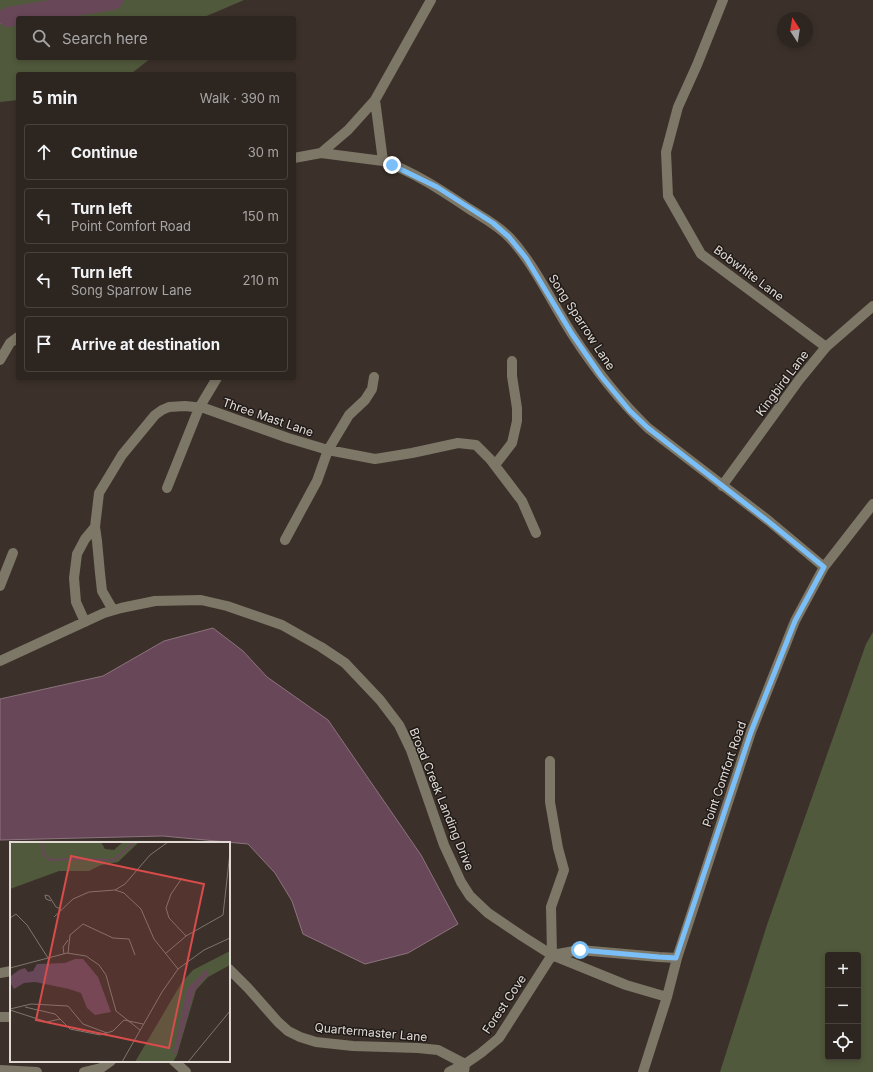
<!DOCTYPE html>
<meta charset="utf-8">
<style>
body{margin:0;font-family:Inter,sans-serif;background:#352d29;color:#f1f3f6}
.controls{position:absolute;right:12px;bottom:12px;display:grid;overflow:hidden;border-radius:4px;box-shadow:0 2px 6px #0003}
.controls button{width:36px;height:36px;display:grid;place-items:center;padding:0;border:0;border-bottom:1px solid #48423e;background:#2d2520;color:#f1f3f6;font:20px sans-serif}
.compass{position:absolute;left:777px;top:12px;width:36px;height:36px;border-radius:50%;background:#2d2520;box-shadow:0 2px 6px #0003;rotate:348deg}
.stop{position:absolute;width:12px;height:12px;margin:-9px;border:3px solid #7abff8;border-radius:50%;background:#fff}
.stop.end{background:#7abff8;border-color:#fff;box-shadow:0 1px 4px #0008}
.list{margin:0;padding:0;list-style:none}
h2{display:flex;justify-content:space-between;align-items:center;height:52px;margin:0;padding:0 16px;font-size:17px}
h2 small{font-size:13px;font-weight:400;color:#a7a5a5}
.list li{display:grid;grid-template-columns:26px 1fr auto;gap:12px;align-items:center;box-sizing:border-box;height:56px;margin:0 8px 8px;padding:0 8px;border:1px solid #48423e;border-radius:4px}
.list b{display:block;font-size:15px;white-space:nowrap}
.list p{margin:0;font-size:13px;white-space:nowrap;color:#a7a5a5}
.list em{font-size:13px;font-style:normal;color:#a7a5a5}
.icon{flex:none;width:22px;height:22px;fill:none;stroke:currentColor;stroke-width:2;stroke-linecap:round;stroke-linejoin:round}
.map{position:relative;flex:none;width:873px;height:1072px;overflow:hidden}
.search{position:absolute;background:#2d2520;box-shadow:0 2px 6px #0003;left:16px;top:16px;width:280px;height:44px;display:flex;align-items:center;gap:10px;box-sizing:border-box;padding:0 14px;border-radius:4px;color:#a7a5a5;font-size:15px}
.panel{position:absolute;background:#2d2520;box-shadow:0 2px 6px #0003;left:16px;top:72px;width:280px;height:308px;border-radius:4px}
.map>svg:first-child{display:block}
</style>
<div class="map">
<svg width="873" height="1072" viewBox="0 0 873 1072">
<rect width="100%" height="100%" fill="#3c312a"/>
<path fill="#51593c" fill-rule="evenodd" d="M0,0H244L202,18H18V58H151L132,73L127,74H18V100L0,102Z
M873,632V1072H720L767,925L866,644ZM828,955H858V1057H828Z"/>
<path fill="#684758" stroke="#8c737e" d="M213,628L243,651L267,677L328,720L421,855L458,924L408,953L365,964L303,934L292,901L275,873L248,844L163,836L0,840V699L103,676L164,641Z"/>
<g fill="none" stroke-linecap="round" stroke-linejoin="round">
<path stroke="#8c737e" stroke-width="5.5" d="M0,21L8,17"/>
<path stroke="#684758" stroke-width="20" d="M8,17L113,0"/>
<path stroke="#7d7767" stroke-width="10" d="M723,0L697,65L678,107L666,152L668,196L701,254L826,347
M375,100L383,161
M321,153L348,130L375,100L431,0
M294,158L321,153L383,161C414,172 441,190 468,208C482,217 498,225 510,238C535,265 552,303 572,334C594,368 619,400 648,428L769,521L824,567
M0,360L10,343L18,337
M495,465L512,443L517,421V408L512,376V361
M722,486L799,380L826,347L873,306
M167,488L199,408L217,378
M285,540L317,481L328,450L349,415L365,400L372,389L374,377
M0,586L13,553
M113,610L102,591L100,573L97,541L95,527L99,493L122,455L155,415L162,410L169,407L185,406L204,408L288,438L328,450L375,459L412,453L458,443L476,445L490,459L522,501L536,533
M85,622L76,602L74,578L77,554L85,539L95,527
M0,661L104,613L121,608L155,601L201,600L227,606L282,625L321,647L345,663L380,700L399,725L411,750L444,845L461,882L470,896L488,913L522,936L552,955L626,985L667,997
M550,761V802L558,848L564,870L551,907L552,955
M552,955L580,950L659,957L677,958
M229,969L248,988L278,1022L288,1031L300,1037L316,1042L353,1046L418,1048L438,1050L465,1064L464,1072
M0,973L11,971
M0,1017H11
M174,1061L186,1072
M0,1070L37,1072
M84,1072L101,1068L111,1061
M449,1072L465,1064L481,1053L499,1038L552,955
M643,1072L667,997L677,958L751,732L795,621L824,567L873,504"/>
</g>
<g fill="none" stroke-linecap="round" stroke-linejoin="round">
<path stroke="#7abff8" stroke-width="5" d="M392,165L437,187L493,223L509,237L526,258L572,334L601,376L630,411L648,428L769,522L824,567L795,621L751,732L676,958L659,957L580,950"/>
</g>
<g text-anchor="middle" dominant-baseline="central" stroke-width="3" stroke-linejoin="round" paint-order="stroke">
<g font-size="12" fill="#e1dad5" stroke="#1f1a17">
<text transform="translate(749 273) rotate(37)">Bobwhite Lane</text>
<text transform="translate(582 322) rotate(57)">Song Sparrow Lane</text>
<text transform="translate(782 383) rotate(-53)">Kingbird Lane</text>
<text transform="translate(268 417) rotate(19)">Three Mast Lane</text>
<text transform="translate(724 774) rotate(-71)">Point Comfort Road</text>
<text transform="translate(442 799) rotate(68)">Broad Creek Landing Drive</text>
<text transform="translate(504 1004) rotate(-56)">Forest Cove</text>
<text transform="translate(371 1032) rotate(5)">Quartermaster Lane</text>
</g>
</g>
<g transform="translate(10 842)">
<rect width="220" height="220" fill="#3c312a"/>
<path d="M0,0H91L95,7L104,8L113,0H129L108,20L91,23L79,29H49L0,47ZM220,109V123L198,135L186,148L167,213L163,220H125L172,140L183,128Z" fill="#51593c"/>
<path d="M65,117H73L88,135L101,170L85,173L77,166L71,151L59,147L25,140L14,141L4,147L1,142V134L9,128L15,126L18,130L23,129L27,122L55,121ZM196,128L199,131L185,147L167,210L163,213L177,147Z" fill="#684758"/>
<path fill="none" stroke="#684758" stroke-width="2" d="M32,0L33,11L40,18L61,17M61,17L104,18L124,0"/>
<path fill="none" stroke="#7e756e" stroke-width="1" d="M172,36L161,52L156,66L159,76L176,94M105,48L115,42L140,13L158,0M41,59L36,57L35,53L39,54L46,65L51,67M44,75L63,57L79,50L105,48L114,51L131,67L144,97L168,127M0,76L6,72L17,83L38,116M58,111L60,93L73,82L103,96L119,97L125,113M54,112L53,105L58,98M155,112L176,94L213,73L220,10M0,126L57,111L76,114L89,123L96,133L106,169L130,188M15,165L45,172L60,187L90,193L103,189L114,178M0,167L21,162L58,164L73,182L97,191M0,168L37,180L50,177M114,178L133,182M112,220L152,150L168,127L194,108L220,96M178,220L220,169"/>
<path fill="#d84c4b" fill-opacity="0.15" stroke="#d84c4b" stroke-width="2" d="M61,14L194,42L159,206L26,178Z"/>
<rect width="220" height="220" fill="none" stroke="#e1dad5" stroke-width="2"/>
</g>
</svg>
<div class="controls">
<button>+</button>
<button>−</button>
<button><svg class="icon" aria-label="locate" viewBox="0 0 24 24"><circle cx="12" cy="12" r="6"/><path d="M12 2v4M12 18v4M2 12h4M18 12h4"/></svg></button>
</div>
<svg class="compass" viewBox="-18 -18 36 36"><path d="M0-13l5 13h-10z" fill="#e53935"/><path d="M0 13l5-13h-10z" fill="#a7a5a5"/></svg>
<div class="stop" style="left:580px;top:950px"></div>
<div class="stop end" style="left:392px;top:165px"></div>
<div class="search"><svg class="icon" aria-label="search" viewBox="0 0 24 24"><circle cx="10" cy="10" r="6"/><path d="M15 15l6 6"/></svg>Search here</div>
<section class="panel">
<h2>5 min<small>Walk · 390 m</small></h2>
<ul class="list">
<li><svg class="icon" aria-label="ahead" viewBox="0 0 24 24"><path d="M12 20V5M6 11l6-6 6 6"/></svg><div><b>Continue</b></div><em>30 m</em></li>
<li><svg class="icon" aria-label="left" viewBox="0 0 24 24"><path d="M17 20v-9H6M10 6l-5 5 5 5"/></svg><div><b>Turn left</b><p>Point Comfort Road</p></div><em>150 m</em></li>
<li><svg class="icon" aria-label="left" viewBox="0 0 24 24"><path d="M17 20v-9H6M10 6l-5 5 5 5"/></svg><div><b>Turn left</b><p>Song Sparrow Lane</p></div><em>210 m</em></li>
<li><svg class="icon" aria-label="arrive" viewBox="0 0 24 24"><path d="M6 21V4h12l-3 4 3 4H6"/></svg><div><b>Arrive at destination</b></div></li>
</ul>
</section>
</div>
